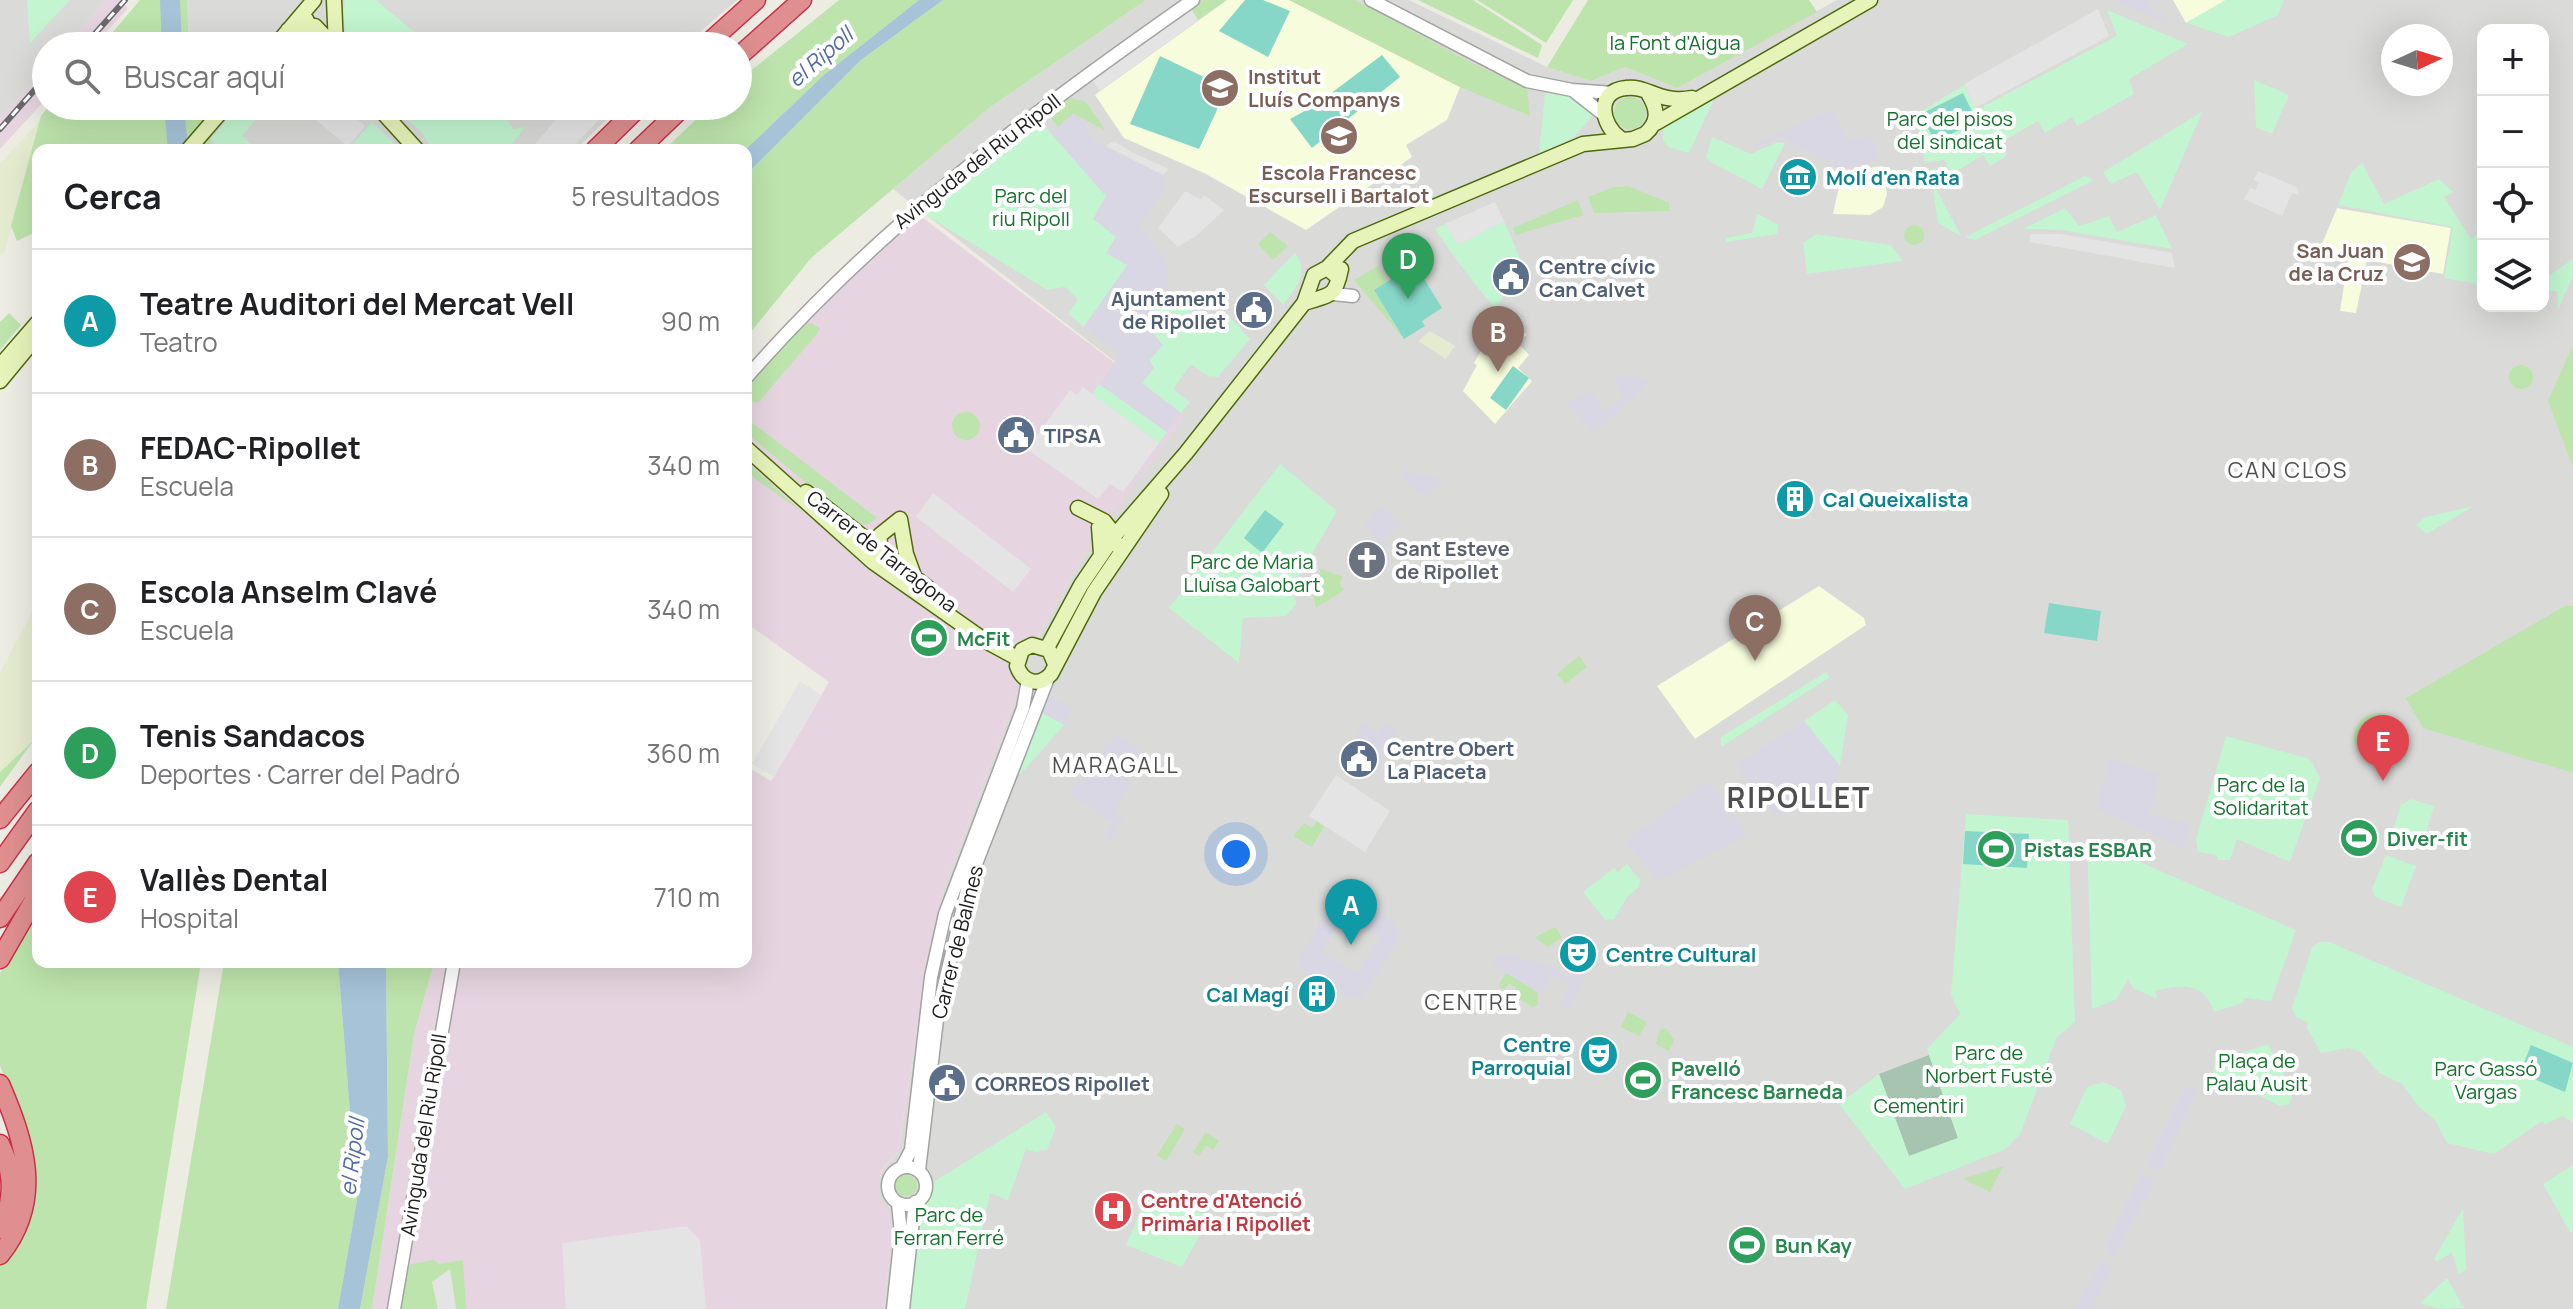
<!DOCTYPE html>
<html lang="es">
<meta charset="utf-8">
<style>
body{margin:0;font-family:Manrope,sans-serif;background:#f6f6f6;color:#202124}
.controls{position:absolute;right:24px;top:24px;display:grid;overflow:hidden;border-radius:16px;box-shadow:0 8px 32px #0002}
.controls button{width:72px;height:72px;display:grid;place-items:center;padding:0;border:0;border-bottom:2px solid #e0e0e0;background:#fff;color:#202124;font:40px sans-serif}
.compass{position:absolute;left:2381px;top:24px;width:72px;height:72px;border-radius:50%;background:#fff;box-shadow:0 8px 32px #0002;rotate:86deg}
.you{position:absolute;left:1236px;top:854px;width:28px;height:28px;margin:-20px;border:6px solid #fff;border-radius:50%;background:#1a73e8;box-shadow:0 0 0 12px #1a73e833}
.badge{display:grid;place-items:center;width:52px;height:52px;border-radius:50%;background:#bb2e0e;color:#fff;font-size:26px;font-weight:700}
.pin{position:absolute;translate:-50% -66px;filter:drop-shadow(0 2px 4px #0008)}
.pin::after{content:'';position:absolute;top:42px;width:28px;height:24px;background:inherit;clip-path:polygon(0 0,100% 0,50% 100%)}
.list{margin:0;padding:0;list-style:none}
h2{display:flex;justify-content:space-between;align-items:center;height:104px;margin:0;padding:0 32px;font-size:34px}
h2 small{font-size:26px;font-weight:400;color:#757577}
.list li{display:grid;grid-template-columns:52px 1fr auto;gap:24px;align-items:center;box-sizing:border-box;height:144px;padding:0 32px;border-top:2px solid #e0e0e0}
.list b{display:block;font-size:30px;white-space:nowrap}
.list p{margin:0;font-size:26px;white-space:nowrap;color:#757577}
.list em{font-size:26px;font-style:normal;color:#757577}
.icon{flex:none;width:44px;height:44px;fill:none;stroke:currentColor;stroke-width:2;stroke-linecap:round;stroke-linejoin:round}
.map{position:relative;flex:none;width:2573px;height:1309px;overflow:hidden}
.search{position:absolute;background:#fff;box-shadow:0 8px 32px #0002;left:32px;top:32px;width:720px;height:88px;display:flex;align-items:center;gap:20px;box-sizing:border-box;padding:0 28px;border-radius:44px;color:#757577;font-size:30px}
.panel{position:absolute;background:#fff;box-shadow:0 8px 32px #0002;left:32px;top:144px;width:720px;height:824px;border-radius:16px}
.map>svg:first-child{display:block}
</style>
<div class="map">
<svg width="2573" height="1309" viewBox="0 0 2573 1309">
<rect width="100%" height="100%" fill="#edece3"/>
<path fill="#dadad9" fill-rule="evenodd" d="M0,0H107L66,46H46V68L0,119Z
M187,0H737L684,46H189Z
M1146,0H1409L1547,67L1591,81L1625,67L1677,88L1837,0H2573V1309H884L893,1221L879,1198V1180L883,1169L898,1152L926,974L945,885L1019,689L1010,658L1016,647L1035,641L1086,552L1181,413L893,189L989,108ZM2483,30H2543V306H2483ZM2393,36H2441V84H2393Z
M200,106H621L575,150H213Z"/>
<path fill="#e6d5e0" d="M107,0H119L128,8L94,46H66Z
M46,68V99L0,149V119Z
M919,215L1181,413L1182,420L1086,552L1035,641L1016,647L1010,658L1019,689L945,885L926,974L898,1152L883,1168L879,1180V1198L893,1221L884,1309H372L414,1035L434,962H746V766L771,781L829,682L746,623V389L824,302Z"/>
<path fill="#f6fcdc" d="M1227,0H1289L1460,87L1447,120L1406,145L1412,157L1306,230L1204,173L1124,138L1095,95Z
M2173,0H2226L2186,23Z
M1882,166L1887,194L1883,207L1870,215L1833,214L1842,172Z
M2337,208L2451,228L2443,274L2367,260L2356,313L2340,311L2348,258L2319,251Z
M1509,316L1527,335L1517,342L1529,355L1518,368L1532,381L1495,424L1463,391L1477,365L1474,363L1498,322Z
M1819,586L1864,618L1866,625L1695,739L1657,686Z"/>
<path fill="#e4ebcf" d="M41,119L5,251L0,254V164Z
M1430,331L1455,346L1446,359L1418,341Z
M38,601V735L0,772V672Z"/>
<path fill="#bde4ac" d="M140,0H187L189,46H101Z
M839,0H919L825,74L745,150H664L710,106H738V81Z
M943,0H1146L989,108L811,258L746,338V175L861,60Z
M1203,0H1227L1198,20L1191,9Z
M1289,0H1355L1472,63L1527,88L1530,116L1460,87Z
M1418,0H1473L1542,45L1538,58Z
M1477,0H1573L1546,43Z
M1588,0H1809L1817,12L1677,88L1625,67L1591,81L1547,67Z
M1614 113a16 16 0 1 1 32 0a16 16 0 1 1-32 0Z
M1071,98L1086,102L1105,130L1073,114L1058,127L1048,113Z
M49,106H200L213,150H38V231L17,241L11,226L41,116Z
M1628,186L1669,203V211L1594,213L1588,197L1613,187Z
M1578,200L1583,215L1516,235L1513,228Z
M1904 235a10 10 0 1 1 20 0a10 10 0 1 1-20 0Z
M1270,232L1288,246L1273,260L1258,244Z
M1378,266L1387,282L1374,290L1404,339L1354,280Z
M9,313L21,325L0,350V322Z
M811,323L820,328L816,335L758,403L751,401L749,384L800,326Z
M2573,345V467L2548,401Z
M2509 377a12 12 0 1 1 24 0a12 12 0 1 1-24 0Z
M952 426a14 14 0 1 1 28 0a14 14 0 1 1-28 0Z
M746,424H754L877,518L867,525L852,521L746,433Z
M746,461L803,513L746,472Z
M1321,569L1343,577L1339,583L1344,590L1316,608L1313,594Z
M2565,606H2573V773L2423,728L2406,698Z
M1579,656L1587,667L1565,684L1557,674Z
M2354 737a24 24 0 1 1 48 0a24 24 0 1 1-48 0Z
M34,740L2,784L0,787V772Z
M1317,821L1324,826L1312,847L1293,836L1304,823L1312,828Z
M38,913V962H201L146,1309H0V1265L35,1193L36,1176L31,1144L0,1066V973Z
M1555,927L1562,937L1548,947L1535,937Z
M224,962H338L357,1200L338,1309H166Z
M386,962H434L414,1035L372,1309H360L388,1157Z
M1506,973L1538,992V1005L1532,1007L1512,994L1516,988L1509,983L1504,990L1498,986Z
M1628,1012L1647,1022L1639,1036L1621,1027Z
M1666,1028L1674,1040L1669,1051L1656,1044L1660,1030Z
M1177,1124L1185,1129L1166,1161L1157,1155Z
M1206,1132L1219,1141L1213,1150L1206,1145L1199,1156L1193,1152Z
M2003,1166L1990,1192L1963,1179Z
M895 1185a11 11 0 1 1 22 0a11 11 0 1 1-22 0Z
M434,1260L439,1264L463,1260L466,1309H456L450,1270L432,1282L438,1309H400L406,1274L411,1264Z"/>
<path fill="#a6c4b0" d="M1929,1055L1958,1138L1909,1156L1879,1074Z"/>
<path fill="#c2f5d0" d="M27,0H70L30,43Z
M345,0H376L431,46H350L343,19Z
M2226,0H2284L2278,15L2229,37L2186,23Z
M2107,10L2188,44L2129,79L2134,94L2077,126L2072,117L2045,133L2038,121L2002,142L2007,156L1990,166L1983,155L1952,174L1944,160L1925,163L1917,114L1964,85L1976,110L2117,36Z
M2254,80L2289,95L2272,134L2256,127Z
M1545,93C1562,96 1591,93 1593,115L1573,138L1539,154Z
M1715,97L1689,153L1670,148L1663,141V126L1667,123Z
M239,106H267L242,136L258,150H221L211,139Z
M393,106H495L514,129L525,127L508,150H433L421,132Z
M2202,112L2160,210L2137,172L2111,184L2103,172Z
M1039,120L1106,196L1127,265L1084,327L1068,314L1078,299L1065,287L1047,290L921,212Z
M371,123L374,124L401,150H347Z
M1712,137L1751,154L1778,142L1785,143L1762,189L1711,162L1706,157Z
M2362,163L2384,204L2439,179L2453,192L2444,197L2471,239L2483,233V285L2444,278L2453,227L2338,205L2351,173Z
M2085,176L2094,180L1975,240L1965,237Z
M1932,181L1961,236L1938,223Z
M2065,208L2079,226L2109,216L2117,232L2156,215L2172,249L2062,230L2023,229Z
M1757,214L1779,225L1777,234L1726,242V238L1752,233Z
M1504,221L1526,272L1518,276L1506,256L1500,273L1507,287L1497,308C1487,303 1445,244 1435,229L1445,224L1458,245Z
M1816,234L1891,245L1903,261L1807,274L1803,243Z
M1295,253C1311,273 1295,288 1283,305L1264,285Z
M2573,259V276L2558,309L2557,291H2543V264L2550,275Z
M1162,291L1201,318L1207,332L1222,331L1227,326V314L1250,339L1218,377L1208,376L1191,364L1173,389L1190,402L1181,413L1142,383L1154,368C1137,343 1152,314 1162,291Z
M1099,384L1167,432L1159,443L1092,394Z
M1280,464L1337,511L1295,583L1293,595L1297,603L1286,616L1243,618L1239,663L1169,608Z
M2474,506L2427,534L2416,525L2425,517Z
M1826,672L1830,677L1721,747V737Z
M1835,700L1848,715L1840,766L1804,721Z
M1043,713L1064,725L1020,775L1017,771Z
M2226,736L2310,759L2320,778L2290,862L2237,839L2230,860H2218L2216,855L2198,852L2196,839Z
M2411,799L2434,806L2421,849L2390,839L2401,805Z
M1966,814L2068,820L2075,1022L2057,1037L2020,1134L2006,1149L1905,1189L1839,1104L1879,1074L1909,1156L1958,1138L1927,1049L1960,1014L1951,995Z
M2087,839L2296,930L2271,1001L2245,998L2243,1003L2214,1012C2204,982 2182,984 2155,991L2157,999L2133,988L2128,979L2117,999L2092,1009Z
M2386,855L2416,866L2401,907L2375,897L2372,889Z
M1627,864L1640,880L1639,887L1627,897L1614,919L1605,920L1583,892L1614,868L1618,872Z
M2319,942H2329L2573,1047V1123L2563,1116L2545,1124L2542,1121L2494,1154L2447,1143L2435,1120L2419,1107L2402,1084L2379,1073L2361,1052L2348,1048L2321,1053L2307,1028L2308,1023L2296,1017L2292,1008L2312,947Z
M2268,1044L2293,1092L2289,1105L2280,1106L2213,1073L2215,1062Z
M2103,1082L2121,1090L2126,1106L2108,1144L2070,1124L2087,1087Z
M1046,1112L1056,1127L1047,1150H1040L1039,1153L1026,1149L1008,1200L990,1193L965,1309H910L920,1210L931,1197L935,1181Z
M2573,1165V1230L2570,1232L2543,1184Z
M1150,1190L1210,1217L1182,1267L1126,1245Z
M2463,1208L2466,1270L2458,1274L2452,1252L2437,1262L2434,1259Z
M2447,1278L2464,1308L2440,1309L2420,1303Z"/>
<path fill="#86d7c7" d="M1245,0H1263L1290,11L1268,57L1219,31Z
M1382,55L1400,77L1312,148L1290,119L1314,106Z
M1160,56L1227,88L1199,149L1130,124Z
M1963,93L1977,121L1935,142L1921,114Z
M1415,264L1442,308L1422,321L1425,326L1404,339L1374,290Z
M1513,366L1529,378L1506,410L1490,398Z
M1265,510L1284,524L1262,553L1244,538Z
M2049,603L2101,611L2097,641L2044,633Z
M1965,831L2029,834L2027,868L1963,864Z
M2531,1045L2573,1063L2565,1092L2520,1073Z"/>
<path fill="#e4e4e4" d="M1191,9L1198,20L1100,91L1092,80Z
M2098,9L2109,36L1975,108L1964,84Z
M300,106H359L357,119L365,126L348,147Z
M568,106H612L570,150H530Z
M1114,141L1133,153L1169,169L1163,175L1106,146Z
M2258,171L2297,187L2299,195L2292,193L2282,216L2244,199L2250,188L2256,190L2259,182L2254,180Z
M1185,191L1200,199L1205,196L1224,210L1196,236L1178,247L1158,228Z
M1495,202L1504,221L1458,245L1445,224Z
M2030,234H2060L2172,253L2175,268L2030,242Z
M1083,387L1159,443L1123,492L1110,484L1098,499L1027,449L1070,390L1077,395Z
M933,493L1031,569L1013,592L916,517Z
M800,681L822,695L774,777L752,764Z
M1336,775L1390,811L1365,852L1309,816Z
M687,1226L700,1241L706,1309H566L562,1243Z
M450,1269L456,1309H438L432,1282Z"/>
<path fill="#d9d7e3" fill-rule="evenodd" d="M2114,0H2147L2155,16L2164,11L2167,23Z
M1832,110L1847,140L1873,137L1876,161L1838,168L1785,138H1777L1756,148L1754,144Z
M1073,114L1087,121L1086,131L1094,142L1163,175L1165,190L1139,225L1167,264L1169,281L1147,326L1163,345L1149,361L1154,368L1142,383L1181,413L1167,432L1099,384L1120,355L1084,327L1127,265L1106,253L1116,237L1093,219L1106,196L1051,133Z
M1624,374L1650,381L1595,433L1567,404L1591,391L1605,413L1623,395L1614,379Z
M1402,471L1441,479L1444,482L1426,497L1401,478Z
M1381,506L1401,524L1381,543L1365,525Z
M1050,696L1074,709L1064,725L1043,713Z
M1365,721L1377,735L1385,722L1397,730L1367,780L1360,776L1371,758L1349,746Z
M1804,721L1840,766L1835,795L1777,817L1736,765Z
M1117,734L1145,754L1114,812L1123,818L1111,841L1105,837L1113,822L1069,793Z
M2109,759L2160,774L2149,815L2190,824L2184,848L2098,810Z
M1708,781L1748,834L1658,881L1626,841Z
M1352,896L1395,923L1399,939L1362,997L1355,998H1348L1304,972L1299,959L1336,898ZM1344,916L1380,938L1357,974L1322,952Z
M1509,954L1566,972L1583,968L1596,956L1568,1010L1560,1005L1571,986L1552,975L1541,994L1491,963L1497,957Z
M2186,1085L2197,1091L2160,1169L2156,1170L2147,1163Z
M2145,1174L2154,1182L2114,1256L2105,1247L2140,1176Z
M2102,1261L2112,1267L2091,1309H2075Z"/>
<path fill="#a6c3d8" d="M919,0H943L861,60L746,175L745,150L825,74Z
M338,962H386L388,1157L360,1309H338L357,1200Z"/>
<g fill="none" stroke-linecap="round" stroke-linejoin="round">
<path stroke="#a6c3d8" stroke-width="20" d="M170,0L172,46
M174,106L178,150"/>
<defs>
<path id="tertiary" d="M1371,0L1527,81L1572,90L1613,93
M1575,92L1603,114
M1333,294L1353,296
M746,378C880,225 1027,116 1193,0
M902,1167L911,1150L931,977L945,914L1023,708L1028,680
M888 1186a19 19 0 1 1 38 0a19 19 0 1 1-38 0Z
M919,1170L938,1011L969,882L1048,678
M394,1309L454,962
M893,1309L901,1234L898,1203
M903,1309L915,1202"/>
<path id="secondary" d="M334,0L336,46
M306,19L319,46
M288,30L315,26L334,46
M275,46L314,0
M377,106L417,150
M1656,123L1870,0
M1620,138C1601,125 1595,91 1626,88C1648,85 1658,104 1692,98
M188,150L226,106
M1327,268L1353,241L1583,144L1633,139L1645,134C1659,122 1658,110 1649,95
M1304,303C1331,294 1335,298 1341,269
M0,366L38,322
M0,381L38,335
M746,448L873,562L984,640L1017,658
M806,492L928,588
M1078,508L1104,521L1115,535L1114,544
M900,519L906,554L914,576
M1099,527L1101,554
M879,555L880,535L900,519
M1047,648L1081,585L1115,535L1186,453L1304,303L1314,275L1327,268L1339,278
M1055,664L1049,650L1032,645L1022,650L1017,666C1023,683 1039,687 1051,674L1094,592L1161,494"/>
<path id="motorway" d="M705,46L756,0
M738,57L802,0
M595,150L640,106
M638,150L684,106
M0,819L38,772
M0,863L38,810
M0,918L38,862
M0,959L38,893
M0,1084C25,1142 44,1200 0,1255
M0,1144C14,1172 15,1200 0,1229"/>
</defs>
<use href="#tertiary" stroke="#a3a3a3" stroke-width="15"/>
<use href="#secondary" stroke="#4f6a0c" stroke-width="17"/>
<use href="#motorway" stroke="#cb3048" stroke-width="21"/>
<use href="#tertiary" stroke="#fff" stroke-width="12"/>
<use href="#secondary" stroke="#e6f4ba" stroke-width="14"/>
<use href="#motorway" stroke="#df8f8f" stroke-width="18"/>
<defs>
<path id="rail" d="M84,46L125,0
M0,129L46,77"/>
</defs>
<use href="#rail" stroke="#6a6a6a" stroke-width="6"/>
<use href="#rail" stroke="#fff" stroke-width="3" stroke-dasharray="9" stroke-linecap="butt"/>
</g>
<defs>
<symbol id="school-disc" viewBox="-11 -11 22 22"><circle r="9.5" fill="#8d6e63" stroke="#fff"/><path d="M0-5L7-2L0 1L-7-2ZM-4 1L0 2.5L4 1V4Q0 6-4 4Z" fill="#fff"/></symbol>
<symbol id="museum-disc" viewBox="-11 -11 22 22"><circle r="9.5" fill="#0f9aa8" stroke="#fff"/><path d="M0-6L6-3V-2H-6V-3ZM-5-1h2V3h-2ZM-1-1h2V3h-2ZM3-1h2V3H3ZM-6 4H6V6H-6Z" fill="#fff"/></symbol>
<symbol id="civic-disc" viewBox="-11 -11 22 22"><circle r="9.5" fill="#5c6f8a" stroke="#fff"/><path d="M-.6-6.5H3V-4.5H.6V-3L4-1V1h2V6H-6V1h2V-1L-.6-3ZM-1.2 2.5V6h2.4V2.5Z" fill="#fff"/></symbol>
<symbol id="building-disc" viewBox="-11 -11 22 22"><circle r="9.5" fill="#0f9aa8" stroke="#fff"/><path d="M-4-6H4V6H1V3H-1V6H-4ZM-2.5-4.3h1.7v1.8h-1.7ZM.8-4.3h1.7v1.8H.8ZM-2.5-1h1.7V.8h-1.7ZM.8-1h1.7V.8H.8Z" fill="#fff"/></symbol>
<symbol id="church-disc" viewBox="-11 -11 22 22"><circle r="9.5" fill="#6b7280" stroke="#fff"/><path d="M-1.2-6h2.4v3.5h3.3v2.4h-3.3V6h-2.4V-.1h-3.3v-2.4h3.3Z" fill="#fff"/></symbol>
<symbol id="stadium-disc" viewBox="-11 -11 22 22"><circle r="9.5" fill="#2e9e5b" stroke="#fff"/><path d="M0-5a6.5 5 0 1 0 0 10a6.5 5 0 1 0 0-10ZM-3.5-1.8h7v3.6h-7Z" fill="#fff"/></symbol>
<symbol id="theatre-disc" viewBox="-11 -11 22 22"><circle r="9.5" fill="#0f9aa8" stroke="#fff"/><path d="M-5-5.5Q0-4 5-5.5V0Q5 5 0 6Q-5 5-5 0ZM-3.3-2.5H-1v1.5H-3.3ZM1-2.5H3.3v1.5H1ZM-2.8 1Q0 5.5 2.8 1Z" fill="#fff"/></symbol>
<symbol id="hospital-disc" viewBox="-11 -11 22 22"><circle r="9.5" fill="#e0444e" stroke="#fff"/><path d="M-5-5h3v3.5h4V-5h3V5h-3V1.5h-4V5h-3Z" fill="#fff"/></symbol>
</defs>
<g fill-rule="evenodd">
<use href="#school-disc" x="1198" y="66" width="44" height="44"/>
<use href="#school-disc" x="1317" y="114" width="44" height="44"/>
<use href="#museum-disc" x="1776" y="155" width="44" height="44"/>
<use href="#school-disc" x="2390" y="240" width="44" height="44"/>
<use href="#civic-disc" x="1489" y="255" width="44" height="44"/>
<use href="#civic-disc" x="1232" y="288" width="44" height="44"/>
<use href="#civic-disc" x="994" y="413" width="44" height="44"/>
<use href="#building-disc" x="1773" y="477" width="44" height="44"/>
<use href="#church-disc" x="1345" y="538" width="44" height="44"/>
<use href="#stadium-disc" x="907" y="616" width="44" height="44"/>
<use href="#civic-disc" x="1337" y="737" width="44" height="44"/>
<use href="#stadium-disc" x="2337" y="816" width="44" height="44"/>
<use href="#stadium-disc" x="1974" y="827" width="44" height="44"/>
<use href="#theatre-disc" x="1556" y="932" width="44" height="44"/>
<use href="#building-disc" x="1295" y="972" width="44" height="44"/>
<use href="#theatre-disc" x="1577" y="1033" width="44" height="44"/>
<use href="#stadium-disc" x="1621" y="1058" width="44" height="44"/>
<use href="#civic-disc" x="925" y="1061" width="44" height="44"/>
<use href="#hospital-disc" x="1091" y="1189" width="44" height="44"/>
<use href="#stadium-disc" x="1725" y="1223" width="44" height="44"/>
</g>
<g text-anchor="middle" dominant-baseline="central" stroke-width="8" stroke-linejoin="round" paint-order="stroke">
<g font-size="20" fill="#13722c" stroke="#fff">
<text x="1675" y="42">la Font d'Aigua</text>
<text x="1950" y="118">Parc del pisos<tspan x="1950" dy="23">del sindicat</tspan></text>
<text x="1031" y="195">Parc del<tspan x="1031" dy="23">riu Ripoll</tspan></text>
<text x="1252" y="561">Parc de Maria<tspan x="1252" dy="23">Lluïsa Galobart</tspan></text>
<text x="2261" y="784">Parc de la<tspan x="2261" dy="23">Solidaritat</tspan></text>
<text x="1989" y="1052">Parc de<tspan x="1989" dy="23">Norbert Fusté</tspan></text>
<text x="2257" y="1060">Plaça de<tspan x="2257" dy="23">Palau Ausit</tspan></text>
<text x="2486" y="1068">Parc Gassó<tspan x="2486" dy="23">Vargas</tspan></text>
<text x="1919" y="1105">Cementiri</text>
<text x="949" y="1214">Parc de<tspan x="949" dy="23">Ferran Ferré</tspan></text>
</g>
<g font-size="20" font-weight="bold" fill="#785e54" stroke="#fff" text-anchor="start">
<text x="1248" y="76">Institut<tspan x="1248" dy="23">Lluís Companys</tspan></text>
<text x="1339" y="172" text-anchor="middle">Escola Francesc<tspan x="1339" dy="23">Escursell i Bartalot</tspan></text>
<text x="2384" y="250" text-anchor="end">San Juan<tspan x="2384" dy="23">de la Cruz</tspan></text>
</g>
<g font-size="20" fill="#1c1c1c" stroke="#fff">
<text transform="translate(977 161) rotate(-38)">Avinguda del Riu Ripoll</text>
<text transform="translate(882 551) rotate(38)">Carrer de Tarragona</text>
<text transform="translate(957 942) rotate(-76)">Carrer de Balmes</text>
<text transform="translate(423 1135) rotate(-81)">Avinguda del Riu Ripoll</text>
</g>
<g font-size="20" font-weight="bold" fill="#0d838f" stroke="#fff" text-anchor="start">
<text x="1826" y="177">Molí d'en Rata</text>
<text x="1823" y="499">Cal Queixalista</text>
<text x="1606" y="954">Centre Cultural</text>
<text x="1289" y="994" text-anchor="end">Cal Magí</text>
<text x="1571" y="1044" text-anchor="end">Centre<tspan x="1571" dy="23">Parroquial</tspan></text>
</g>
<g font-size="20" font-weight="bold" fill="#4e5e75" stroke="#fff" text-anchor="start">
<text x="1539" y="266">Centre cívic<tspan x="1539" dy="23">Can Calvet</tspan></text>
<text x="1226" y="298" text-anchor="end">Ajuntament<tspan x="1226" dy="23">de Ripollet</tspan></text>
<text x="1044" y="435">TIPSA</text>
<text x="1387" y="748">Centre Obert<tspan x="1387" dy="23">La Placeta</tspan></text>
<text x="975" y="1083">CORREOS Ripollet</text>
</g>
<g font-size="20" font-weight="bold" fill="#5b616d" stroke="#fff" text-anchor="start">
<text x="1395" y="548">Sant Esteve<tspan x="1395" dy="23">de Ripollet</tspan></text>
</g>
<g font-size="20" font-weight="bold" fill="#27864d" stroke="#fff" text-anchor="start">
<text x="957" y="638">McFit</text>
<text x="2387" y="838">Diver-fit</text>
<text x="2024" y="849">Pistas ESBAR</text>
<text x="1671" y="1068">Pavelló<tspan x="1671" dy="23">Francesc Barneda</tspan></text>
<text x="1775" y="1245">Bun Kay</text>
</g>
<g font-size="20" font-weight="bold" fill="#be3a42" stroke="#fff" text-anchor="start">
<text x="1141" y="1200">Centre d'Atenció<tspan x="1141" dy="23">Primària I Ripollet</tspan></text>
</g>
<g font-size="22" font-style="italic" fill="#506ba5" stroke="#fff">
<text transform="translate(820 57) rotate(-41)">el Ripoll</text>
<text transform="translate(352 1157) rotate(-83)">el Ripoll</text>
</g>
<g font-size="22" letter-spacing="2" fill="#4f4f4f" stroke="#fff">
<text x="2288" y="470">CAN CLOS</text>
<text x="1116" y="765">MARAGALL</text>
<text x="1472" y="1002">CENTRE</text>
</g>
<g font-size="28" font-weight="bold" letter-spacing="2" fill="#4f4f4f" stroke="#fff">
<text x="1799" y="797">RIPOLLET</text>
</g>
</g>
</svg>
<div class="controls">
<button>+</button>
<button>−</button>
<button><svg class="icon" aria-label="locate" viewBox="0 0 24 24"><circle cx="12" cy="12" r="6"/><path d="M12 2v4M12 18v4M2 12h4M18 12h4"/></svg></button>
<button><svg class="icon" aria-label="layers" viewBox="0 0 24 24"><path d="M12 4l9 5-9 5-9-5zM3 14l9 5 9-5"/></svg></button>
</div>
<svg class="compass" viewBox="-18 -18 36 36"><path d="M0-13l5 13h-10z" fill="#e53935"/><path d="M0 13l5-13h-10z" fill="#757577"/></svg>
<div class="you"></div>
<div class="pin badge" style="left:1351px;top:945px;background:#0f9aa8">A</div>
<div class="pin badge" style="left:1498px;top:372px;background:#8d6e63">B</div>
<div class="pin badge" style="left:1755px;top:661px;background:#8d6e63">C</div>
<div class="pin badge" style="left:1408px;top:299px;background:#2e9e5b">D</div>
<div class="pin badge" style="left:2383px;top:781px;background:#e0444e">E</div>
<div class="search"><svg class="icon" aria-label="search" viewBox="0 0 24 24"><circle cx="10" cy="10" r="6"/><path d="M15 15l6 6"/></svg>Buscar aquí</div>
<section class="panel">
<h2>Cerca<small>5 resultados</small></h2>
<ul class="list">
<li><span class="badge" style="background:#0f9aa8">A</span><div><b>Teatre Auditori del Mercat Vell</b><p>Teatro</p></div><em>90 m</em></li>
<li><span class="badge" style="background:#8d6e63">B</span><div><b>FEDAC-Ripollet</b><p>Escuela</p></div><em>340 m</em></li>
<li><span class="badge" style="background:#8d6e63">C</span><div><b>Escola Anselm Clavé</b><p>Escuela</p></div><em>340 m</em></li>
<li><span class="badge" style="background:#2e9e5b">D</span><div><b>Tenis Sandacos</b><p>Deportes · Carrer del Padró</p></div><em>360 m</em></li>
<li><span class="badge" style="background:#e0444e">E</span><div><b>Vallès Dental</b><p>Hospital</p></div><em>710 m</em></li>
</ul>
</section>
</div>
